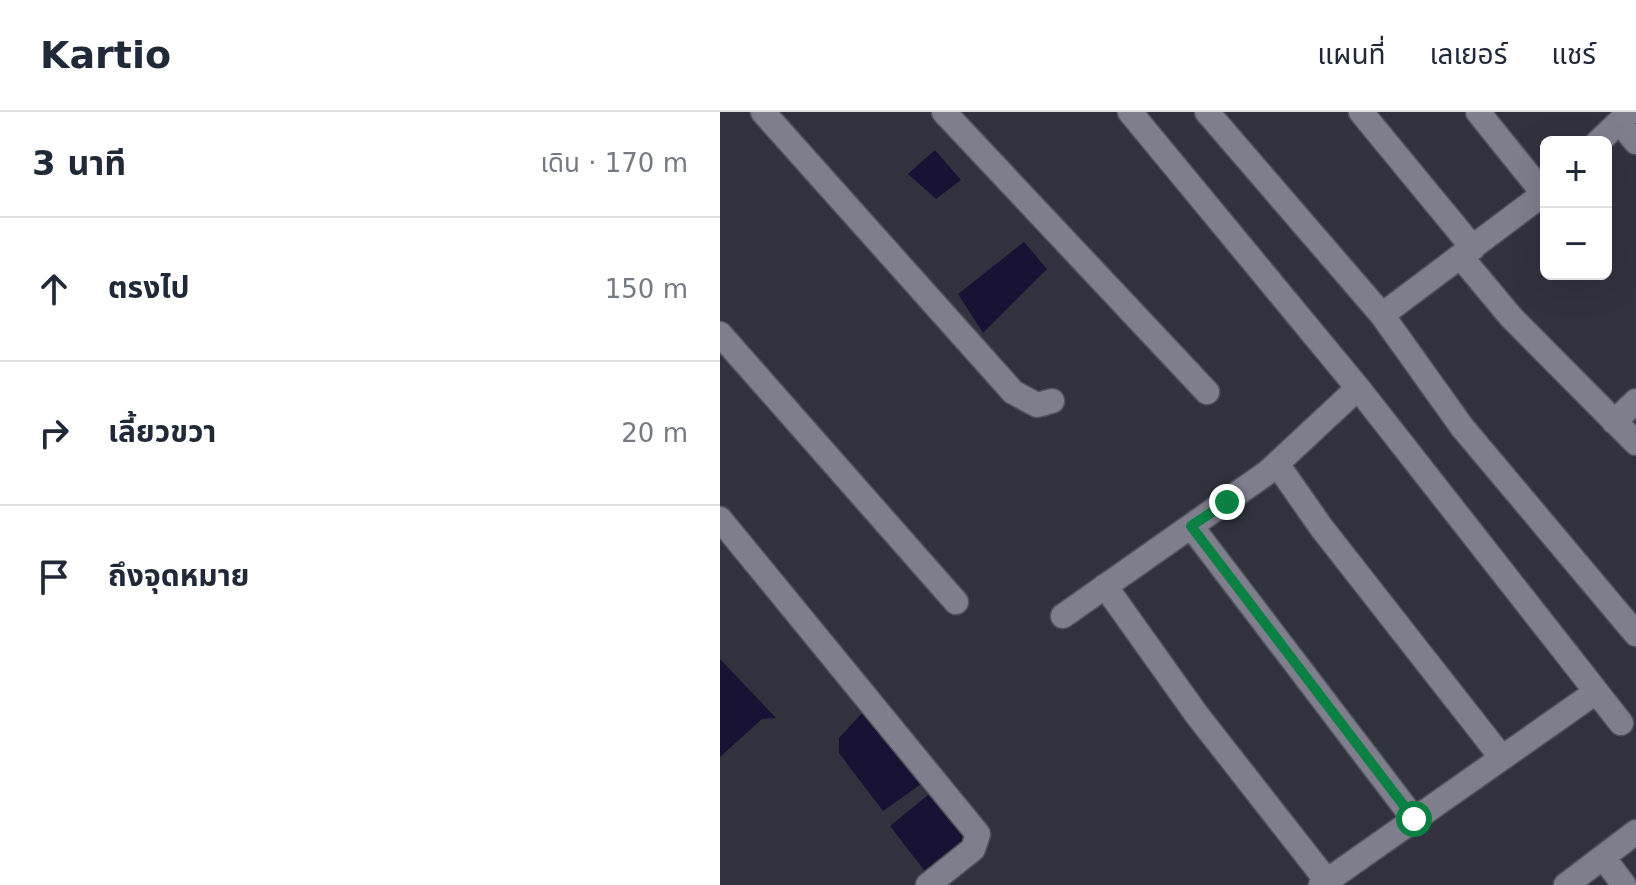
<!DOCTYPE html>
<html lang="th">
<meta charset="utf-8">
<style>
body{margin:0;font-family:"DejaVu Sans","Noto Sans Thai",sans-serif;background:#f2f2f3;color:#1f2937}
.controls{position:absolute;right:24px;top:24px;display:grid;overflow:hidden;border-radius:12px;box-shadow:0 8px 32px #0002}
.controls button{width:72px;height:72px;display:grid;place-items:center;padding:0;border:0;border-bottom:2px solid #e0e1e3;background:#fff;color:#1f2937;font:40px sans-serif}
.stop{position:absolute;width:24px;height:24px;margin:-18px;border:6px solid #0b8043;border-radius:50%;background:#fff}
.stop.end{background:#0b8043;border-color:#fff;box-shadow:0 2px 8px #0008}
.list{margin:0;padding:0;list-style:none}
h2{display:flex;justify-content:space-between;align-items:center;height:104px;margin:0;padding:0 32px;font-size:34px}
h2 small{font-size:26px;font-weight:400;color:#747a83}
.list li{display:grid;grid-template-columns:52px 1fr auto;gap:24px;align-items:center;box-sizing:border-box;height:144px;padding:0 32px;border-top:2px solid #e0e1e3}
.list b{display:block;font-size:30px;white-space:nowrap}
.list em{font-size:26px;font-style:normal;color:#747a83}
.icon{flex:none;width:44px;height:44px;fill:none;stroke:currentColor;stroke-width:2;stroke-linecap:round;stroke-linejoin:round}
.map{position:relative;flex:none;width:916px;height:773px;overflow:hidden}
header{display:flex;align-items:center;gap:48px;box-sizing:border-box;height:112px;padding:0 40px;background:#fff;border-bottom:2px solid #e0e1e3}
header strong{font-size:38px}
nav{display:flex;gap:44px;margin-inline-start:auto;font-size:28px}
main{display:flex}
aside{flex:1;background:#fff}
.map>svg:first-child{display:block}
</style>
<header>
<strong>Kartio</strong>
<nav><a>แผนที่</a><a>เลเยอร์</a><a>แชร์</a></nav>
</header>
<main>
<aside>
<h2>3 นาที<small>เดิน · 170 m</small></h2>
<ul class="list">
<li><svg class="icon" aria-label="ahead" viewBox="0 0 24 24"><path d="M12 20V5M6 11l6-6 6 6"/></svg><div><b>ตรงไป</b></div><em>150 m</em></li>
<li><svg class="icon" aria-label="right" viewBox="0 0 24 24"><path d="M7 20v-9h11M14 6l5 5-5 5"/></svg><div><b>เลี้ยวขวา</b></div><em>20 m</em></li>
<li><svg class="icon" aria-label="arrive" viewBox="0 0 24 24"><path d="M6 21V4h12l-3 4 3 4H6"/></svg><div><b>ถึงจุดหมาย</b></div></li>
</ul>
</aside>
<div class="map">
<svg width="916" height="773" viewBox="0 0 916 773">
<rect width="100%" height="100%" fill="#32323f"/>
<path fill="#171234" d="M215,38L241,68L216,87L188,62Z
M304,130L327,157L263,221L238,182Z
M0,547L56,606L42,607L0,645Z
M143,600L204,670L163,699L119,641V626Z
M214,678L248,717L249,732L207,762L170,714Z"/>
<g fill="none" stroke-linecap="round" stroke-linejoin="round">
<defs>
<path id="minor" d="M43,0L293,280L317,293L332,289
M224,0L487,280
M410,0L638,276L901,611
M487,0L662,203L742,315L916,522
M641,0L753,136
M758,0L824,82
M910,23L916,30
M878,30L910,0
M741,145L791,205L916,331
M662,203L826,80
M0,222L236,490
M894,310L916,289
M557,352L601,415L782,646
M0,407L258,722L253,737L208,773
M471,414L694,707
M385,474L477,603L607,769
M343,504L548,360L638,276
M883,745L904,773
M601,773L876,580
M846,773L916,720"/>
</defs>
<use href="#minor" stroke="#52525c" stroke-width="27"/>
<use href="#minor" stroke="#7e7e8d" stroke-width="24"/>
</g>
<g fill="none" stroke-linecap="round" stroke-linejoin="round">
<path stroke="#0b8043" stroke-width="10" d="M507,390L471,414L694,707"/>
</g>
</svg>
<div class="controls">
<button>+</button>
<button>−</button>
</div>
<div class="stop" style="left:694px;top:707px"></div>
<div class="stop end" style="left:507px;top:390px"></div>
</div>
</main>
